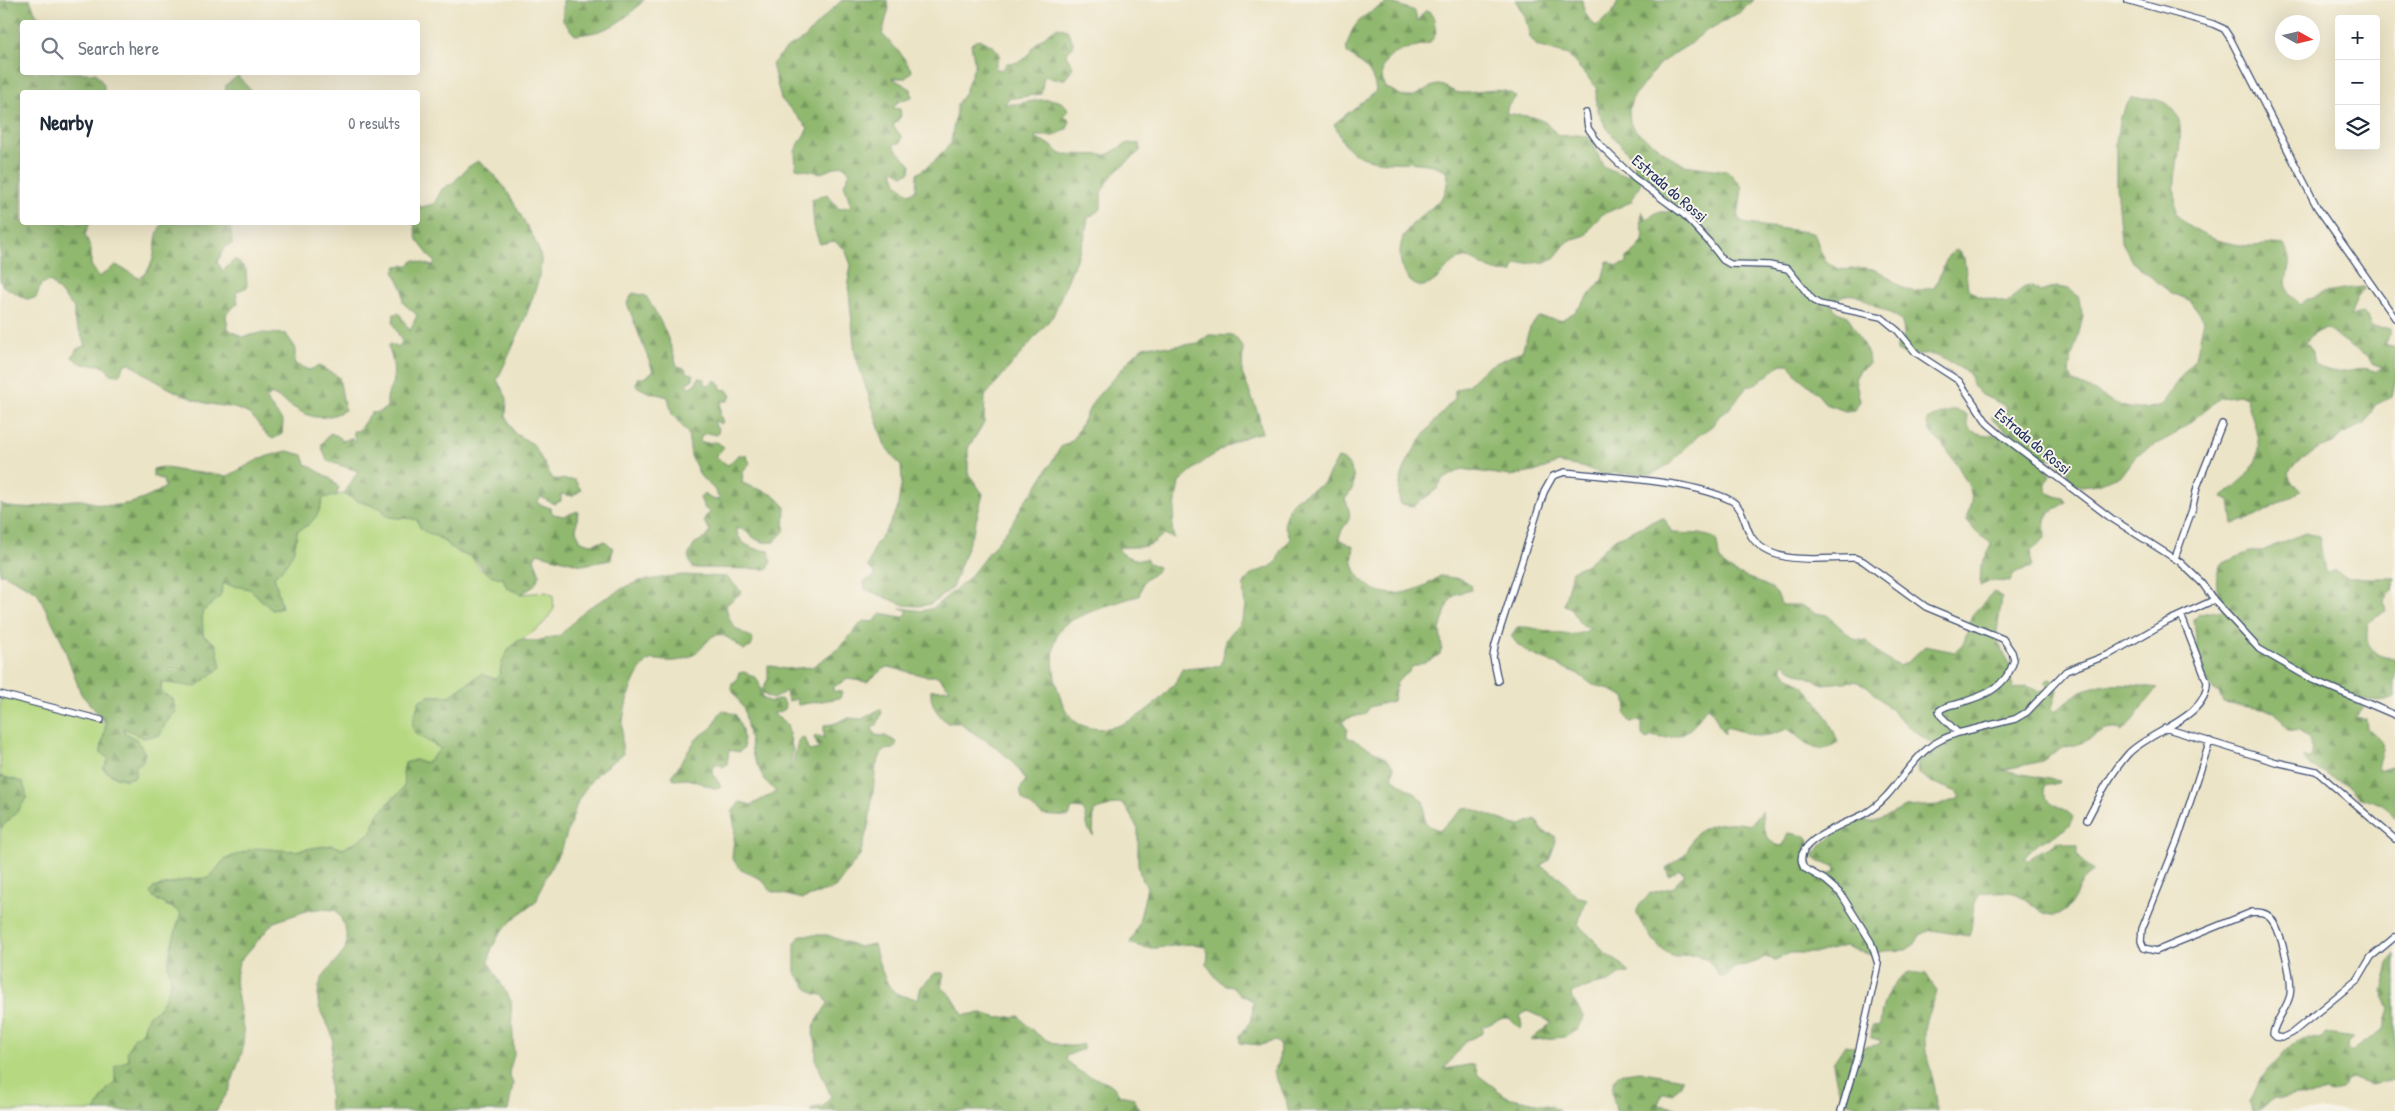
<!DOCTYPE html>
<meta charset="utf-8">
<style>
body{margin:0;font-family:"Patrick Hand",sans-serif;background:#f6f6f7;color:#1f2937}
.controls{position:absolute;right:15px;top:15px;display:grid;overflow:hidden;border-radius:5px;box-shadow:0 5px 20px #0002}
.controls button{width:45px;height:45px;display:grid;place-items:center;padding:0;border:0;border-bottom:1px solid #e0e1e3;background:#fff;color:#1f2937;font:25px sans-serif}
.compass{position:absolute;left:2275px;top:15px;width:45px;height:45px;border-radius:50%;background:#fff;box-shadow:0 5px 20px #0002;rotate:98deg}
.list{margin:0;padding:0;list-style:none}
h2{display:flex;justify-content:space-between;align-items:center;height:65px;margin:0;padding:0 20px;font-size:21px}
h2 small{font-size:16px;font-weight:400;color:#747a83}
.icon{flex:none;width:28px;height:28px;fill:none;stroke:currentColor;stroke-width:2;stroke-linecap:round;stroke-linejoin:round}
.map{position:relative;flex:none;width:2395px;height:1111px;overflow:hidden}
.search{position:absolute;background:#fff;box-shadow:0 5px 20px #0002;left:20px;top:20px;width:400px;height:55px;display:flex;align-items:center;gap:12px;box-sizing:border-box;padding:0 18px;border-radius:5px;color:#747a83;font-size:19px}
.panel{position:absolute;background:#fff;box-shadow:0 5px 20px #0002;left:20px;top:90px;width:400px;height:135px;border-radius:5px}
.map>svg:first-child{display:block}
</style>
<div class="map">
<svg width="2395" height="1111" viewBox="0 0 2395 1111">
<defs>
<pattern id="forest-firs" width="22" height="20" patternUnits="userSpaceOnUse" patternTransform="scale(1.25)"><rect width="22" height="20" fill="#90b86e"/><path d="M5 1l3.5 6h-7zM16 11l3.5 6h-7z" fill="#75965e"/></pattern>
</defs>
<rect width="100%" height="100%" fill="#f7f3e8"/>
<filter id="ink" filterUnits="userSpaceOnUse"><feTurbulence type="fractalNoise" baseFrequency=".02" numOctaves="2"/><feDisplacementMap in="SourceGraphic" scale="10" xChannelSelector="R" yChannelSelector="G"/><feConvolveMatrix kernelMatrix="1 2 1 2 8 2 1 2 1" color-interpolation-filters="sRGB"/></filter>
<filter id="wash" filterUnits="userSpaceOnUse"><feTurbulence type="fractalNoise" baseFrequency=".0096" numOctaves="4" result="noise"/><feDisplacementMap in="SourceGraphic" scale="20" xChannelSelector="R" yChannelSelector="G"/><feGaussianBlur stdDeviation="1.12" result="paint"/><feColorMatrix in="noise" values="0 0 0 0 0 0 0 0 0 0 0 0 0 0 0 0 0 1.4 0 .05"/><feComposite in="paint" operator="in"/></filter>
<g filter="url(#wash)">
<rect width="100%" height="100%" fill="#ece4c6"/>
<path fill="#b5d880" stroke="#68846f" d="M344,494L358,501L383,509L384,515C395,520 405,516 417,520L420,528L436,536L459,553L471,556L480,569L503,578L507,588L521,594L546,592L553,595L554,609C550,614 547,620 542,625C522,643 503,642 500,674L495,679L481,674L450,696H429L414,732L441,749L426,763L415,760L405,763L403,773L405,784L401,793L393,797L374,822L375,827C366,839 354,842 343,849L332,845L294,851L265,850L225,859L209,878L189,879L153,888L165,905L176,909L181,913L171,947L168,965L171,981L168,993L159,1008L148,1016L143,1031L134,1038L129,1060L95,1111H0V829L18,811L23,782L0,776V696L106,723C105,734 101,742 101,753L110,759L103,769L113,776L127,780L137,740L124,732V727L160,735L165,724L176,711L161,692V682L177,684L203,635L202,612L220,597L223,583L250,589L272,610L282,608L274,576L281,570L297,531C314,523 319,515 323,497Z"/>
<path fill="url(#forest-firs)" stroke="#567466" fill-rule="evenodd" d="M2,0H30L36,14L50,22H22V72L96,73L104,85V92H22V222L90,223L85,234L91,249V265L99,277L116,265L139,278C162,263 150,237 163,223H228L231,229L232,244L226,246L217,262L223,271L235,259L246,269L247,287L236,292L238,303L226,314L228,329L242,337L260,333L286,334L295,347V364L309,370L319,366L339,377L345,410C312,428 300,409 271,394L266,400L283,422L282,434L273,439C259,432 258,416 243,411C231,406 217,406 205,403C178,395 152,380 130,363L125,364L119,375L110,374C102,361 95,366 83,364C80,363 75,359 72,357L77,349L86,345L74,320V308L50,281L41,284L36,298L26,299L3,286L0,279V1Z
M563,0H644C622,23 606,33 575,35L563,21Z
M842,0H887L889,8L882,34L901,54L912,71L906,78H892L911,89L912,97L899,101L893,108L900,109L901,116L893,126L902,137L900,143L893,144L898,152L911,164L910,172L903,175L892,169L897,183L909,194L916,190L917,174L935,161L951,143L957,104L964,94L975,65L971,44L979,39L993,46L1000,54L995,68L1002,70L1007,63C1025,63 1025,58 1035,45C1041,38 1051,32 1058,27L1067,30L1073,42V47L1066,54L1073,67L1065,79H1053L1044,76L1041,94L1008,99L1005,104C1025,106 1060,89 1069,111L1064,115L1070,121L1067,129L1054,136H1036L1035,139L1049,144L1061,154L1107,155L1128,143L1140,144V151L1113,174L1101,192V209L1088,218L1084,240L1053,316L985,396L984,423L968,448V473L983,494L974,529L952,588L931,604L918,606L904,605L865,589L864,582L874,577L875,574L868,567L875,545L888,527L897,510L902,480L901,466L885,446L855,354L848,282L851,265L845,249L834,241L820,244L814,228L812,199L827,194L839,209L851,206L844,184L850,172L842,165L821,173L796,168L795,151L808,128L781,99L772,64L787,48L805,38L816,25Z
M1515,0H1582C1583,10 1587,19 1596,26L1612,14L1619,0H1754L1740,12L1703,33L1691,43L1660,63L1632,99L1629,110L1630,123L1637,132L1674,159L1684,165L1728,171L1742,187L1738,219L1747,224L1814,233C1818,242 1821,258 1830,264C1842,274 1853,267 1867,268C1885,270 1893,284 1908,290C1916,294 1926,287 1934,288L1948,256L1957,249L1964,258L1968,289L1977,296L2007,303C2018,295 2025,277 2040,292L2056,287L2069,289L2078,296L2083,317L2071,360L2069,371L2073,382C2109,394 2123,420 2163,404L2174,386L2196,357L2204,320L2191,301L2170,292L2132,262L2121,240L2116,185V142L2120,117L2131,98C2194,95 2181,134 2175,179C2174,190 2176,203 2176,214C2196,236 2220,243 2249,246C2261,246 2272,243 2284,245L2290,258L2286,283L2289,294L2300,304C2317,291 2342,289 2364,287V289L2357,298L2350,316L2363,313L2367,316L2371,327L2391,328V332L2384,344L2395,348V381L2392,397L2375,405L2365,424L2342,434L2336,442L2318,448L2292,467L2289,473L2292,482L2301,491L2255,517L2233,524L2230,500L2222,497C2268,462 2263,449 2246,398L2239,395L2220,398L2175,434L2136,455L2121,475L2098,484L2081,486L2072,484L2066,479L2068,471L2060,467L2057,459L2041,458L2050,475C2041,490 2047,495 2063,498L2066,502C2048,517 2043,509 2045,538L2030,552L2032,567L2014,573L2010,582L1991,581L1980,586L1981,566L1992,545C1987,538 1981,538 1976,532C1972,528 1971,523 1966,520C1968,512 1973,500 1971,493C1968,480 1951,455 1943,445C1936,437 1926,432 1927,420C1929,418 1952,410 1955,410C1959,410 1964,413 1967,415C1968,419 1967,424 1969,428C1973,436 2004,436 2013,437L1991,418L1997,413L2006,416V406L1980,394L1973,386L1969,373C1957,367 1942,356 1928,354C1914,353 1912,359 1897,351V345L1903,342C1903,337 1904,330 1903,326C1900,315 1891,314 1883,310C1864,301 1851,284 1831,304L1837,312L1848,316L1868,354L1869,364L1860,370L1855,379L1860,401L1855,410L1845,411L1826,404L1812,388L1796,375L1790,364H1781L1759,382L1747,387L1729,409L1720,415L1712,426L1699,435L1670,464L1652,474L1615,473L1606,475L1582,467L1558,463L1534,472L1510,476L1462,469L1442,480L1437,489L1414,506L1400,504C1392,467 1432,424 1455,398V390L1468,385L1487,367L1522,351L1530,328L1538,317L1561,320L1575,312L1602,280L1607,261L1617,266L1627,263V257C1658,235 1634,234 1642,211L1646,219L1658,212H1669L1672,206L1643,178L1631,202L1603,214L1593,224L1586,235L1568,241L1554,258L1545,262L1518,264L1514,267L1513,272C1487,276 1477,256 1463,258C1446,261 1440,284 1423,286C1416,287 1410,282 1407,277C1402,271 1401,263 1400,256C1399,224 1426,217 1443,196C1447,191 1447,181 1448,174C1428,152 1377,173 1350,150C1342,144 1339,132 1334,124L1376,91C1373,70 1363,65 1348,54C1345,49 1347,45 1349,39C1355,18 1371,12 1389,2L1415,11L1417,21L1425,11H1429L1434,19L1436,33L1430,43C1405,49 1372,54 1385,88C1394,89 1401,98 1410,97C1417,97 1426,86 1438,85C1445,85 1452,92 1460,93C1477,94 1503,84 1516,97L1508,106L1506,113L1533,117L1545,122L1559,136L1578,135L1591,138L1594,141L1596,150L1603,166L1623,175H1629L1635,162C1618,139 1591,120 1597,88L1568,55L1537,46L1530,37L1525,16ZM2326,328L2367,357L2372,363L2383,367L2376,371C2351,362 2340,381 2315,364L2313,353L2306,342L2314,333Z
M238,76L252,92H225L226,85Z
M478,161C498,175 509,193 520,214C527,227 539,244 541,259C543,284 509,356 497,380L507,398L506,416L514,433L533,444L553,479L575,480L581,490L573,496L561,494V501L554,504L541,497L537,503L550,508L553,514L564,516L578,511L576,531L581,541L591,544L605,541L613,548L611,560L582,565L537,553L534,559L540,575L533,587L521,594L507,588L503,578C481,575 486,569 472,557C468,554 462,555 458,552C450,548 444,539 436,536C424,530 423,535 417,520C405,516 395,520 384,515L383,509L358,501L344,494L358,471L327,461L321,445L330,433L338,436L343,441L351,438L356,443L353,431H358L371,413L380,412L387,407C386,390 391,392 393,379C395,369 392,356 388,347L390,344L398,347L402,342L393,323L394,314L399,313L410,331L417,315L403,303V290L394,271L397,266L409,265L414,260L432,266L435,263L417,240L414,223L418,222V205L421,207L434,204L442,189L454,182L468,167Z
M633,293L646,296C660,318 670,340 677,366L684,368L688,373L693,374V379L686,384L689,387L694,385L699,378L704,379V384L710,385L715,380L720,384L721,389L727,390L731,396L728,401H721L720,415L723,422L720,424L715,420V425L719,430L717,435L706,433L701,436L700,443L717,442L724,447L715,457L728,465L738,455H746L750,463L743,471L742,483L774,495L785,506L784,531L774,542C751,545 753,530 736,528C739,546 753,549 769,551L771,561L768,569L692,568L688,556L695,543L706,538L710,530L704,522L705,517L711,512L705,509L700,498L704,493L711,499L720,500L714,489L701,477L691,456L688,433L672,414L668,397L648,392L636,386L637,378H645L653,371L627,303Z
M1209,335L1234,336L1243,347L1242,373L1258,413L1262,433C1239,434 1195,466 1179,482L1172,528L1174,538C1161,532 1162,537 1153,543C1144,549 1127,546 1118,548C1122,557 1137,561 1146,559L1149,563L1159,567L1158,570L1143,582L1139,596C1125,599 1070,617 1062,627C1044,647 1056,712 1079,724C1114,741 1153,709 1174,684C1178,679 1180,672 1183,667L1185,669L1218,666C1226,660 1222,650 1226,641C1231,630 1242,625 1244,612C1246,603 1242,592 1244,585C1251,568 1263,573 1274,564C1279,560 1278,555 1281,550C1283,546 1288,543 1291,539L1284,525L1289,508L1294,500L1324,483L1338,458C1350,460 1357,478 1352,489C1351,493 1347,496 1345,499C1357,526 1342,520 1339,539L1354,547C1351,563 1353,570 1364,582C1385,603 1419,592 1440,576L1461,579L1471,585L1472,590L1456,594L1448,603L1440,630L1442,648L1440,654L1433,659L1412,667L1408,673L1397,681L1393,701L1369,707L1365,714L1345,719L1343,723L1347,729V737C1357,742 1390,757 1393,767C1394,771 1392,775 1393,779L1414,793L1423,801C1428,817 1416,823 1440,830L1462,810L1468,807L1515,825H1521L1536,819L1542,831L1555,836V844L1549,860L1540,866L1561,878L1576,896L1588,899L1582,910L1578,925L1596,942L1604,953L1623,965L1629,973L1620,974L1609,982L1590,986L1571,993L1572,998L1583,1016L1579,1029L1565,1037L1531,1040L1552,1022L1527,1011L1520,1016L1522,1026L1520,1029L1509,1018H1503L1483,1027V1033L1466,1041L1444,1069L1474,1064L1478,1075L1507,1097L1551,1106L1559,1111H1288L1286,1099L1273,1072L1279,1062L1280,1044L1275,1041L1260,1045L1240,1043V1036L1252,1019L1253,1001L1240,994L1235,988C1220,985 1215,977 1207,965L1208,952L1204,946C1178,939 1157,956 1130,943L1139,923L1147,887L1141,878L1138,865V829L1124,804L1119,803L1094,811L1093,836C1083,823 1089,819 1083,809L1072,808L1069,817L1042,815L1022,799L1020,789L1026,780C1016,764 1002,751 987,741C977,735 969,731 961,723H947C937,713 930,705 931,690L950,689L937,676H925L889,667L883,669L867,682L848,679L833,687V691L842,692L840,698L798,705L797,699L788,701L786,691L773,699L763,694L762,690L768,679V665L785,669L812,667L839,648L863,621L874,622L881,613L902,617L907,614V610L900,608L922,611L933,608L968,579L1013,522L1025,500L1033,492L1061,447L1073,440L1094,400L1134,355L1143,347L1154,345L1169,347L1198,343Z
M287,451L303,455L306,464L331,479L339,488L336,496L323,498C319,515 314,523 297,531C296,551 290,563 274,576L282,608L272,610L250,589L223,584L220,597L202,612L203,635L216,644L221,667L196,687L161,682V692L173,699L176,711L165,724L160,735L143,738L124,728V732L137,740L145,753L142,763L136,765L135,777C122,781 113,776 103,769L109,759L101,753C101,742 105,734 106,723L81,694L61,639L37,592L4,574H0V503C24,516 51,500 76,500C85,499 94,504 103,505C125,507 147,500 165,487L163,480L153,476V469L162,467L182,471L228,476L261,458Z
M1664,518L1672,533L1701,534L1715,538C1720,547 1716,556 1722,563C1737,580 1778,581 1780,602L1783,605H1800L1815,613L1827,615L1853,639L1866,641L1883,657L1899,666L1909,661L1925,646L1955,652L1963,646L1972,615L1994,591L2002,598L1996,638L2010,666L2009,677L2014,689L2026,686L2042,692L2048,688L2045,682L2049,679L2054,681L2057,690L2052,708L2055,712C2063,706 2071,697 2080,692C2099,681 2137,685 2158,688C2144,700 2137,720 2121,731L2120,728L2106,730L2079,744L2062,748L2042,761L2002,770L2060,781L2059,783L2044,786C2039,802 2065,807 2073,817C2066,839 2032,837 2025,859L2029,860C2041,847 2047,852 2058,841L2077,846C2076,855 2084,865 2092,869V872C2076,881 2078,903 2063,912C2044,923 2034,902 2019,895C2009,890 1993,892 1981,893C1969,908 1975,919 1969,936L1931,930L1920,935L1915,944L1906,950L1883,951L1871,955L1845,946L1817,953H1790L1775,960L1765,957L1756,962L1734,968L1726,976L1718,975C1711,962 1705,954 1689,955C1681,955 1678,959 1671,956C1662,953 1636,920 1637,911C1638,904 1647,899 1650,893L1674,887L1679,879L1684,876V872L1679,870L1669,876L1666,869C1672,862 1679,860 1685,854C1690,848 1691,838 1697,833C1709,822 1736,821 1750,825L1762,811C1762,824 1765,843 1781,846L1784,844L1788,833L1806,836L1809,840C1805,862 1805,881 1834,872L1836,867L1815,859L1814,854C1824,842 1848,822 1862,818L1869,822H1874L1906,807L1939,805L1960,798L1957,792L1931,782L1918,773C1914,757 1926,755 1936,746L1911,729L1867,686L1855,681L1823,684L1790,669L1785,663L1782,665C1782,676 1796,679 1803,686C1816,697 1834,727 1838,743C1816,758 1806,742 1788,729L1769,735L1757,736L1726,727L1724,728L1725,734C1716,725 1718,716 1707,707C1701,712 1700,718 1695,724C1685,736 1667,741 1652,736L1646,740L1642,735V721L1630,722L1625,714L1627,704L1625,697L1606,688L1593,685L1578,674L1529,653L1518,645L1511,636L1517,627C1541,625 1569,644 1591,628L1580,624L1571,608L1564,605L1572,571L1587,564L1615,539L1658,519Z
M2305,533L2319,536L2325,572L2329,573L2334,570L2348,578H2395L2393,590L2384,601L2386,611C2382,613 2376,616 2372,619C2368,622 2367,628 2367,633C2366,652 2379,656 2395,659V697C2379,704 2366,699 2350,698L2364,708L2355,717L2366,719L2367,729C2393,746 2380,748 2378,771L2391,767L2395,763V819L2384,805L2358,796L2350,787L2307,763L2303,757L2311,758L2312,753L2309,738L2299,731L2288,730L2275,711L2223,703L2219,692L2214,691C2197,669 2197,646 2194,620L2199,614L2223,610C2217,593 2213,580 2221,564L2252,551H2262Z
M682,575L727,577L742,592L726,605C727,614 731,627 740,631C746,635 750,635 753,641L751,647L743,650C707,616 713,648 687,658C676,663 663,661 652,659C628,671 618,731 623,754L596,774L583,792L578,801L563,845L543,883L536,902L519,914L500,933L491,950L489,963L511,1001L514,1055L509,1072L513,1084L508,1111H330L329,1077L333,1040C331,1024 317,1014 318,997C319,972 330,971 342,954C352,941 344,922 336,910L319,909L309,910L274,922L239,962L235,981L244,1034L242,1052L229,1090L216,1111H95L108,1088L115,1083V1066L129,1060L127,1052L134,1038L143,1031L148,1016L159,1008L168,993L171,981L168,966L171,947L181,914C172,904 158,905 150,893L154,888L189,879L209,878L225,859L255,848L294,851L332,845L343,849C352,843 361,840 370,833C376,828 373,822 377,816C385,804 399,797 405,784L403,773L405,763L416,760L426,763L441,749C412,731 406,736 420,700L429,696H450L481,674L495,679L500,674C501,659 507,650 519,640L537,641L560,635L586,609L627,586L640,581Z
M744,672L756,678L759,683L762,698L771,702L781,699L785,704L784,710L773,714L787,724L793,751L791,760L793,762L798,741L801,737L804,738L809,751L819,749L814,737L819,736L824,738V725L833,724L848,718L862,719L880,709L882,712L877,725L872,728L875,735L885,736L897,742L894,749L883,750L876,766L869,823L860,855L835,888L802,899L771,891L761,879L741,870L732,858L735,829L732,812L740,802L751,805L776,792L764,779L753,756L744,709L731,688L732,683L736,681L739,673Z
M723,710L736,715L742,730L744,748L739,752L729,750L727,764L723,767L718,764L713,766L712,773L721,786L717,789L688,779L674,780L672,775C680,765 687,753 694,742C698,736 708,732 713,726C717,720 717,715 723,710Z
M0,776L23,782L27,797L18,811L0,829Z
M801,935H827L859,947L874,944C877,957 885,989 898,994C904,997 912,997 918,999L921,987L935,973H943L944,976L941,987L951,995L963,1015L982,1013L998,1018L1019,1016C1035,1036 1058,1052 1083,1044V1049L1066,1056V1060C1072,1065 1079,1072 1086,1075C1103,1082 1109,1078 1120,1095L1134,1098L1140,1111H810L814,1108L824,1106L831,1096L816,1061V1044L813,1033L815,1024L828,1003L823,995L815,994L807,988L795,972V943Z
M2395,954V1080L2371,1085L2352,1078L2347,1080L2341,1089L2332,1093L2324,1091C2311,1097 2310,1094 2297,1095C2288,1096 2283,1100 2273,1099L2260,1111H2252L2250,1102L2262,1076L2286,1051L2298,1040L2306,1038L2322,1039L2326,1033L2353,1037L2348,1041L2347,1048L2351,1052L2384,1029L2390,1008L2382,992L2389,964Z
M1909,972L1926,974L1937,991C1934,1005 1926,1017 1925,1031C1923,1060 1938,1082 1937,1111C1915,1111 1860,1111 1845,1101C1837,1091 1835,1075 1833,1063L1845,1045L1860,1048L1880,1044V1040L1871,1038L1872,1026L1880,1025C1882,1002 1888,984 1909,972Z
M1639,1071L1682,1079L1681,1086L1672,1093H1662L1658,1105L1695,1111H1616C1613,1094 1608,1091 1618,1074Z"/>
</g>
<g filter="url(#ink)">
<g fill="none" stroke-linecap="round" stroke-linejoin="round">
<defs>
<path id="street" d="M2127,0L2213,24L2224,29L2230,38L2317,207L2395,318
M1586,113L1588,128L1600,145L1634,178L1683,214L1709,242L1723,260L1730,264L1769,265L1788,269L1812,299L1819,304L1881,317L1898,331L1916,353L1959,381L1988,424L2001,435L2111,518L2180,562L2202,583L2214,600L2259,649L2313,680L2395,715
M2175,558L2192,510L2197,487L2222,424
M1498,681L1493,657L1495,645L1544,492L1553,476L1565,472C1612,478 1689,480 1730,500C1744,507 1744,524 1751,536C1771,568 1824,557 1855,558L1863,561L1926,607L2003,639L2012,652L2014,660C2006,689 1983,696 1957,704C1951,705 1944,706 1939,711L1941,716L1958,733C1947,737 1936,741 1927,749C1904,768 1893,797 1866,813C1849,823 1788,841 1804,868L1825,880L1841,894L1871,942L1878,964L1858,1054L1841,1111
M0,694L101,720
M2165,728L2276,762L2316,771L2395,839
M1958,733L2015,719L2027,712L2066,671L2110,654L2166,622L2214,600
M2210,741L2178,839L2142,929L2141,941L2144,948L2156,951L2252,912C2259,912 2265,912 2270,917C2281,929 2293,979 2290,995C2287,1009 2275,1020 2273,1034L2276,1037L2282,1038L2292,1033L2358,979L2371,957L2395,937
M2087,820C2099,797 2111,773 2128,754C2149,731 2208,718 2207,682L2181,615"/>
</defs>
<use href="#street" stroke="#3a4a6e" stroke-width="8"/>
<use href="#street" stroke="#fff" stroke-width="5.5"/>
</g>
</g>
<g text-anchor="middle" dominant-baseline="central" stroke-width="4" stroke-linejoin="round" paint-order="stroke">
<g font-size="16" fill="#1b2f5e" stroke="#f7f3e8">
<text transform="translate(1670 188) rotate(41)">Estrada do Rossi</text>
<text transform="translate(2033 441) rotate(40)">Estrada do Rossi</text>
</g>
</g>
</svg>
<div class="controls">
<button>+</button>
<button>−</button>
<button><svg class="icon" aria-label="layers" viewBox="0 0 24 24"><path d="M12 4l9 5-9 5-9-5zM3 14l9 5 9-5"/></svg></button>
</div>
<svg class="compass" viewBox="-18 -18 36 36"><path d="M0-13l5 13h-10z" fill="#e53935"/><path d="M0 13l5-13h-10z" fill="#747a83"/></svg>
<div class="search"><svg class="icon" aria-label="search" viewBox="0 0 24 24"><circle cx="10" cy="10" r="6"/><path d="M15 15l6 6"/></svg>Search here</div>
<section class="panel">
<h2>Nearby<small>0 results</small></h2>
<ul class="list">
</ul>
</section>
</div>
